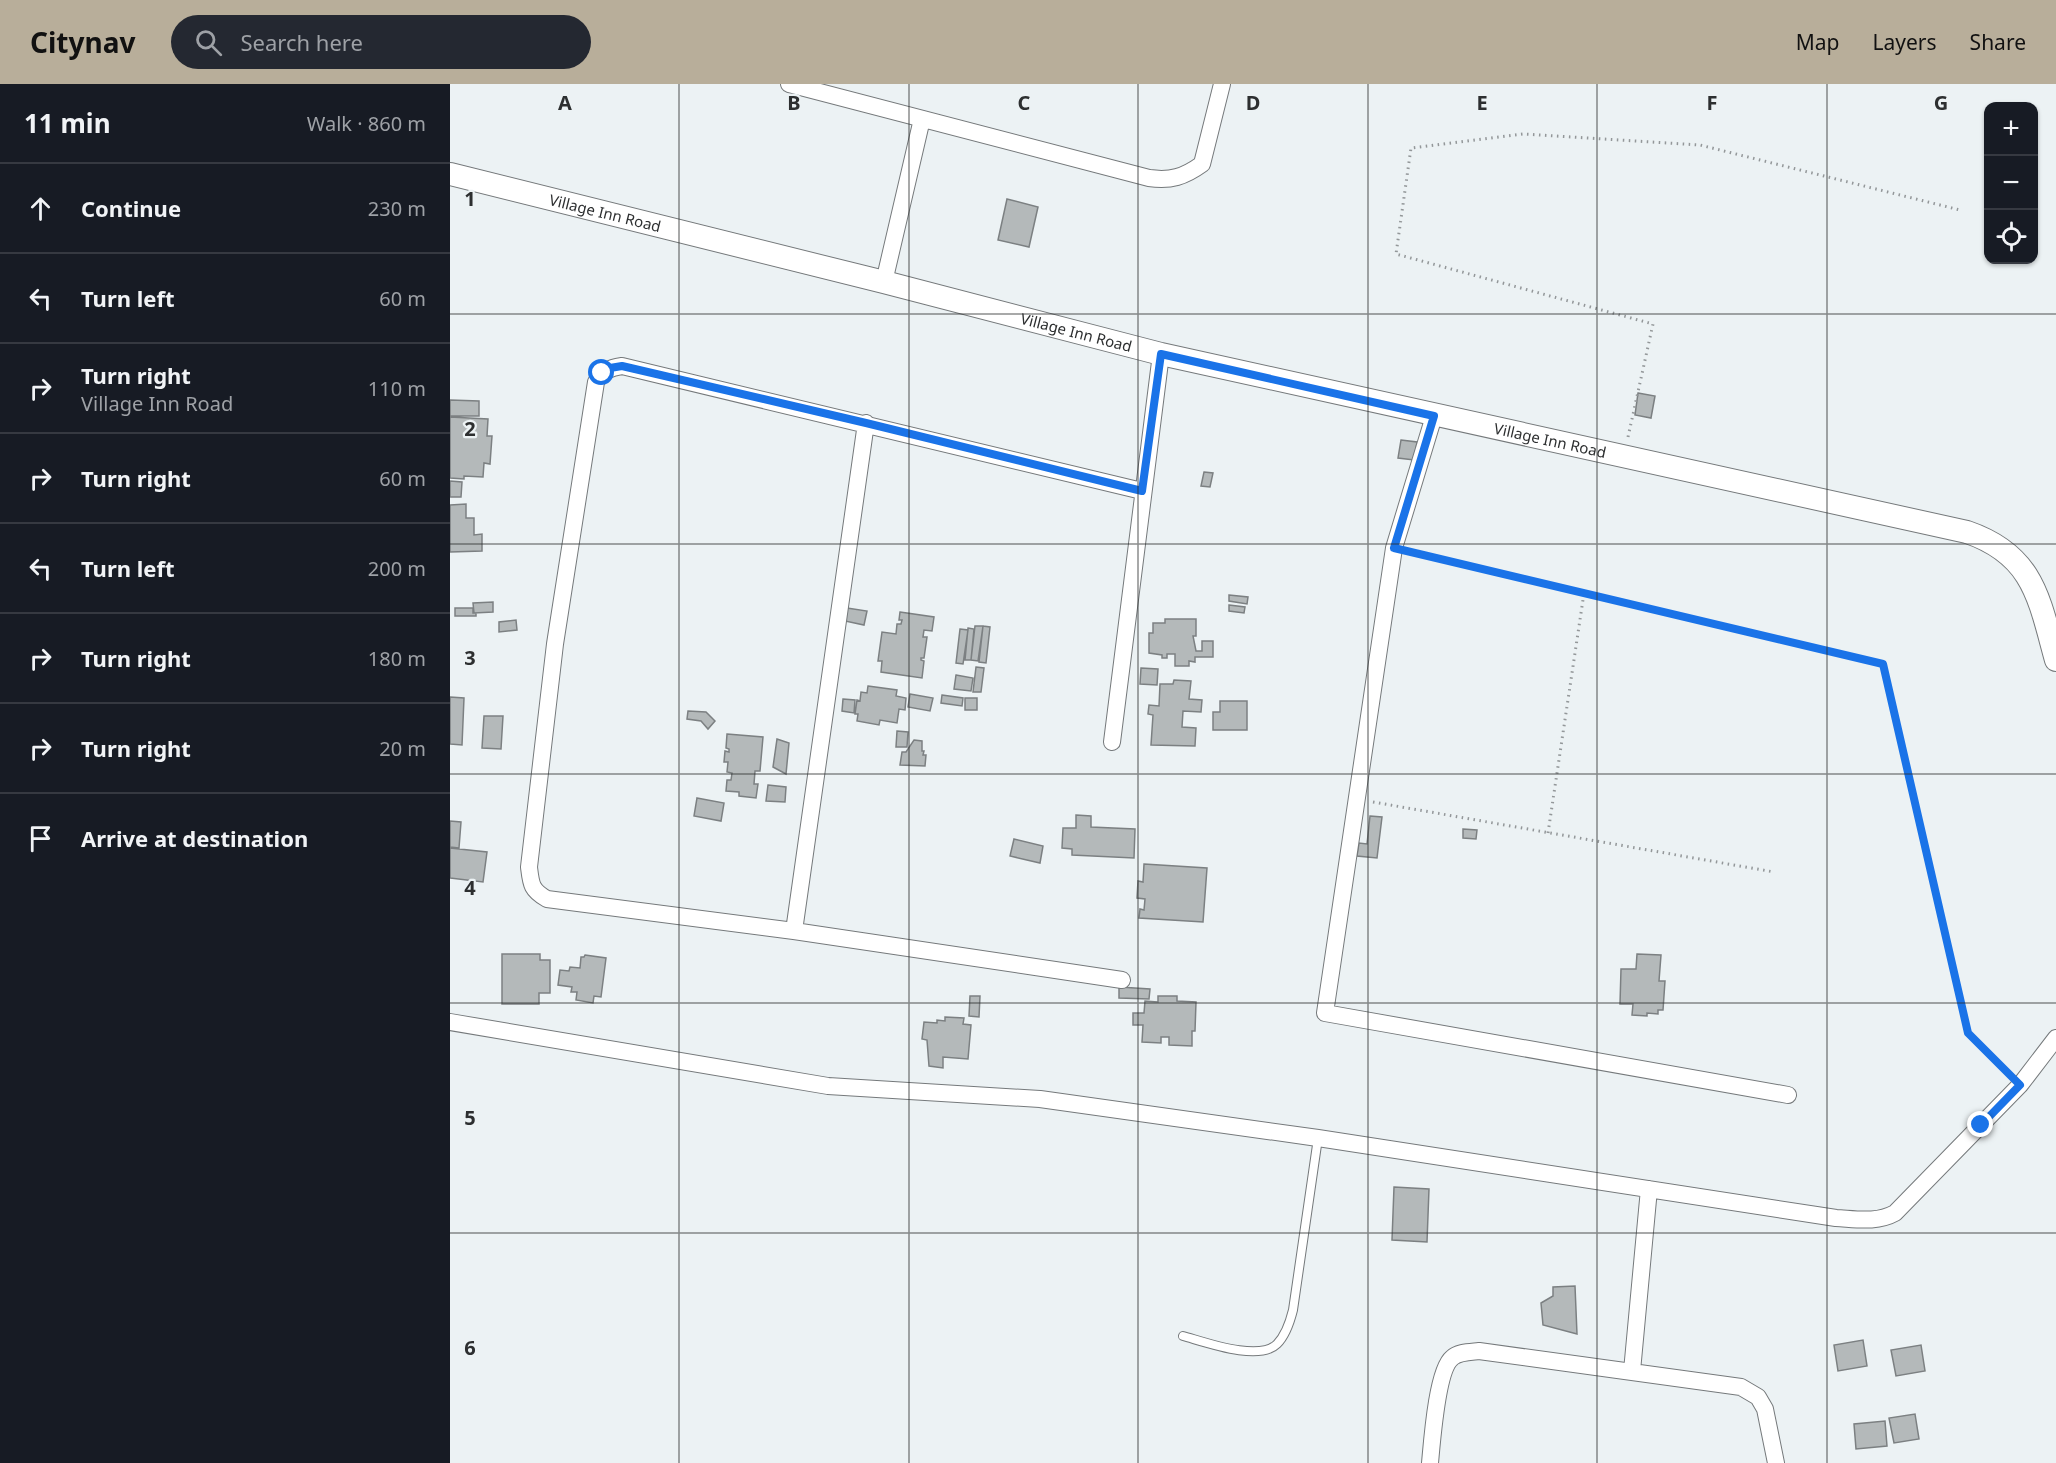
<!DOCTYPE html>
<meta charset="utf-8">
<style>
body{margin:0;font-family:"Noto Sans",sans-serif;background:#242831;color:#f1f3f6}
.controls{position:absolute;right:18px;top:18px;display:grid;overflow:hidden;border-radius:12px;box-shadow:0 2px 4px #0004}
.controls button{width:54px;height:54px;display:grid;place-items:center;padding:0;border:0;border-bottom:2px solid #363941;background:#171b24;color:#f1f3f6;font:30px sans-serif}
.stop{position:absolute;width:18px;height:18px;margin:-14px;border:4px solid #1a73e8;border-radius:50%;background:#fff}
.stop.end{background:#1a73e8;border-color:#fff;box-shadow:0 2px 6px #0008}
.list{margin:0;padding:0;list-style:none}
h2{display:flex;justify-content:space-between;align-items:center;height:78px;margin:0;padding:0 24px;font-size:26px}
h2 small{font-size:20px;font-weight:400;color:#9ea1a6}
.list li{display:grid;grid-template-columns:39px 1fr auto;gap:18px;align-items:center;box-sizing:border-box;height:90px;padding:0 24px;border-top:2px solid #363941}
.list b{display:block;font-size:22px;white-space:nowrap}
.list p{margin:0;font-size:20px;white-space:nowrap;color:#9ea1a6}
.list em{font-size:20px;font-style:normal;color:#9ea1a6}
.icon{flex:none;width:33px;height:33px;fill:none;stroke:currentColor;stroke-width:2;stroke-linecap:round;stroke-linejoin:round}
.map{position:relative;flex:none;width:1606px;height:1379px;overflow:hidden}
header{display:flex;align-items:center;gap:36px;box-sizing:border-box;height:84px;padding:0 30px;background:#b8ae9a;color:#111}
header strong{font-size:28px}
nav{display:flex;gap:33px;margin-inline-start:auto;font-size:21px}
.search{width:420px;height:54px;background:#242831;display:flex;align-items:center;gap:15px;box-sizing:border-box;padding:0 21px;border-radius:33px;color:#9ea1a6;font-size:22px}
main{display:flex}
aside{flex:1;background:#171b24}
.map>svg:first-child{display:block}
</style>
<header>
<strong>Citynav</strong>
<div class="search"><svg class="icon" aria-label="search" viewBox="0 0 24 24"><circle cx="10" cy="10" r="6"/><path d="M15 15l6 6"/></svg>Search here</div>
<nav><a>Map</a><a>Layers</a><a>Share</a></nav>
</header>
<main>
<aside>
<h2>11 min<small>Walk · 860 m</small></h2>
<ul class="list">
<li><svg class="icon" aria-label="ahead" viewBox="0 0 24 24"><path d="M12 20V5M6 11l6-6 6 6"/></svg><div><b>Continue</b></div><em>230 m</em></li>
<li><svg class="icon" aria-label="left" viewBox="0 0 24 24"><path d="M17 20v-9H6M10 6l-5 5 5 5"/></svg><div><b>Turn left</b></div><em>60 m</em></li>
<li><svg class="icon" aria-label="right" viewBox="0 0 24 24"><path d="M7 20v-9h11M14 6l5 5-5 5"/></svg><div><b>Turn right</b><p>Village Inn Road</p></div><em>110 m</em></li>
<li><svg class="icon" aria-label="right" viewBox="0 0 24 24"><path d="M7 20v-9h11M14 6l5 5-5 5"/></svg><div><b>Turn right</b></div><em>60 m</em></li>
<li><svg class="icon" aria-label="left" viewBox="0 0 24 24"><path d="M17 20v-9H6M10 6l-5 5 5 5"/></svg><div><b>Turn left</b></div><em>200 m</em></li>
<li><svg class="icon" aria-label="right" viewBox="0 0 24 24"><path d="M7 20v-9h11M14 6l5 5-5 5"/></svg><div><b>Turn right</b></div><em>180 m</em></li>
<li><svg class="icon" aria-label="right" viewBox="0 0 24 24"><path d="M7 20v-9h11M14 6l5 5-5 5"/></svg><div><b>Turn right</b></div><em>20 m</em></li>
<li><svg class="icon" aria-label="arrive" viewBox="0 0 24 24"><path d="M6 21V4h12l-3 4 3 4H6"/></svg><div><b>Arrive at destination</b></div></li>
</ul>
</aside>
<div class="map">
<svg width="1606" height="1379" viewBox="0 0 1606 1379">
<rect width="100%" height="100%" fill="#ecf2f4"/>
<path fill="#b4b9ba" stroke="#7c8082" stroke-width="1.5" d="M557,115L588,123L579,163L548,156Z
M1188,309L1205,312L1201,334L1185,331Z
M0,316L29,317V332H0Z
M0,333L38,335L37,352H42L40,380L34,379L33,393L14,392V395L0,394Z
M951,356L967,358L964,376L948,374Z
M754,388L763,389L760,403L751,402Z
M0,397L12,398L11,413H0Z
M16,420V434H24V451L32,450V467L0,468V421Z
M779,511L798,513L797,520L779,517Z
M43,518V528L24,529L23,519Z
M779,521L795,523L794,529L779,527Z
M5,524H23V529H26V532H5Z
M397,524L417,527L414,541L395,537Z
M450,528L484,533L482,547L474,546L473,553H477L474,574H471V576L474,577L472,594L431,588L432,577H428L432,548L446,550L447,540H451L452,536H449Z
M715,535H746V552H743L746,567H752V557H763V573H745V578L739,577V582H725V570H717V574H712V571L699,569V549H703V539H715Z
M66,536L67,546L49,548V538Z
M525,542H533L528,577L521,576Z
M533,542L540,543L536,579L529,578Z
M518,544L524,545L521,576H515Z
M510,545L518,546L513,580L506,579Z
M526,583L534,584L531,608H523Z
M691,584L708,585L707,601L690,600Z
M506,591L523,594L521,607L504,605Z
M724,596L741,597L739,615L752,616L751,628L733,627L732,643L746,644L745,662L701,661L703,631L698,630L699,621L709,622L710,600H723Z
M418,602L447,606L446,612L456,614L455,626L449,625L447,639L430,636L429,641L407,637L408,630H405L407,616L410,617L411,608L417,609Z
M460,610L483,614L480,627L458,623Z
M492,611L513,614L512,622L491,619Z
M0,613L14,614L12,661L0,660Z
M515,614H527V626H515Z
M393,615L405,616L404,629L392,627Z
M770,617H797V646H763V628H770Z
M238,627L256,628L265,637L258,645L251,637L237,635Z
M34,632H53L51,665L32,664Z
M447,647L458,648L457,663H446Z
M277,650L313,653L310,687H305L304,700H308L306,714L289,712V708L276,707L277,696H281L282,689L277,688L278,678H274L275,667L279,668V665L276,664Z
M327,655L339,659L336,690L323,683Z
M464,656L472,657V667H474L473,671H476L475,682L450,681L452,668H456Z
M318,701L336,703L335,718L316,717Z
M247,714L274,719L271,737L244,732Z
M626,731L641,732V743L685,745L684,774L622,771V765L612,764L613,744H626Z
M920,732L932,733L927,774L907,772L909,759L917,760Z
M0,737L11,738L9,764L0,763Z
M1013,745L1027,746L1026,755L1013,754Z
M564,755L593,762L590,779L560,772Z
M0,764L37,768L33,798L0,794Z
M694,780L757,784L753,838L689,834L690,825L694,826L695,815L687,814L688,797L693,798Z
M52,870H90V876H100V909H89V920H52Z
M1187,870L1211,871L1209,897H1215L1213,926H1208V930L1197,929V932L1182,931L1183,920H1170L1171,885H1186Z
M135,871L156,874L151,913L144,912L143,919L126,916L127,908H121L122,903L108,901L110,886L119,887L120,883L130,884L131,873H134Z
M669,903L700,905L699,915L669,914Z
M520,912H530L529,933L519,932Z
M708,912H727V917L746,918L745,947H742V962L719,961V953H711V959L692,958L693,941H683V929H694L695,917L708,918Z
M495,933L514,934L513,940L521,941L518,975L493,973V984L479,982L477,956L472,955L474,938L487,939V936L495,937Z
M944,1103L979,1105L977,1158L942,1156Z
M1125,1202L1127,1250L1093,1241L1091,1219L1103,1212V1203Z
M1413,1256L1417,1282L1388,1287L1384,1261Z
M1471,1261L1475,1287L1446,1292L1441,1266Z
M1465,1330L1469,1355L1444,1359L1439,1334Z
M1435,1337L1437,1362L1406,1365L1404,1340Z"/>
<g fill="none" stroke-linecap="round" stroke-linejoin="round">
<defs>
<path id="lane" d="M733,1252C755,1258 809,1278 827,1260C836,1251 840,1238 843,1226L868,1054"/>
<path id="street" d="M339,0L699,94C721,97 734,93 752,80L772,0
M434,198L472,35
M984,332L944,464L875,929L1338,1011
M662,658L711,270
M344,847L416,339
M672,896L344,847L97,815C81,806 81,800 79,783L105,560L146,298C153,287 159,284 172,282L692,407
M0,938L378,1002L590,1015L868,1054L1386,1134C1406,1135 1427,1139 1445,1129L1570,1001L1606,954
M1182,1287L1199,1105
M980,1379C982,1358 987,1286 1002,1274C1008,1268 1020,1268 1029,1267L1291,1303L1308,1313L1315,1325L1326,1379"/>
<g id="secondary">
<path id="s1" d="M0,90L434,198L711,270L1517,448C1584,471 1589,515 1606,576"/>
</g>
</defs>
<use href="#lane" stroke="#75797b" stroke-width="10"/>
<use href="#street" stroke="#75797b" stroke-width="18"/>
<use href="#secondary" stroke="#75797b" stroke-width="24"/>
<path stroke="#939799" stroke-width="3" stroke-dasharray="1.5 4.5" stroke-linecap="butt" d="M1178,353L1203,240L946,170L961,64L1073,50L1250,61L1510,126
M960,467L1433,580L1518,949L1560,991
M923,718L1324,788
M1098,749L1134,509"/>
<use href="#lane" stroke="#fff" stroke-width="8"/>
<use href="#street" stroke="#fff" stroke-width="16"/>
<use href="#secondary" stroke="#fff" stroke-width="22"/>
</g>
<g fill="none" stroke-linecap="round" stroke-linejoin="round">
<path stroke="#1a73e8" stroke-width="8" d="M152,289L160,284L172,282L416,339L692,407L711,270L984,332L944,464L1433,580L1518,949L1570,1001L1531,1041"/>
</g>
<path fill="none" stroke="#2d2f30" stroke-width="1.5" stroke-opacity="0.55" d="M229,0V1379M459,0V1379M688,0V1379M918,0V1379M1147,0V1379M1377,0V1379M0,230H1606M0,460H1606M0,690H1606M0,919H1606M0,1149H1606"/>
<g text-anchor="middle" dominant-baseline="central" stroke-width="4.5" stroke-linejoin="round" paint-order="stroke">
<g font-size="15" fill="#2d2f30" stroke="#ecf2f4">
<text stroke="none"><textPath href="#s1" startOffset="160">Village Inn Road</textPath></text>
<text stroke="none"><textPath href="#s1" startOffset="646">Village Inn Road</textPath></text>
<text stroke="none"><textPath href="#s1" startOffset="1132">Village Inn Road</textPath></text>
</g>
</g>
<g font-size="20" text-anchor="middle" font-weight="bold" fill="#2d2f30" stroke="#ecf2f4" stroke-width="4.5" stroke-linejoin="round" paint-order="stroke">
<text x="115" y="26">A</text>
<text x="344" y="26">B</text>
<text x="574" y="26">C</text>
<text x="803" y="26">D</text>
<text x="1032" y="26">E</text>
<text x="1262" y="26">F</text>
<text x="1491" y="26">G</text>
<text x="20" y="122">1</text>
<text x="20" y="352">2</text>
<text x="20" y="581">3</text>
<text x="20" y="811">4</text>
<text x="20" y="1041">5</text>
<text x="20" y="1271">6</text>
</g>
</svg>
<div class="controls">
<button>+</button>
<button>−</button>
<button><svg class="icon" aria-label="locate" viewBox="0 0 24 24"><circle cx="12" cy="12" r="6"/><path d="M12 2v4M12 18v4M2 12h4M18 12h4"/></svg></button>
</div>
<div class="stop" style="left:152px;top:289px"></div>
<div class="stop end" style="left:1531px;top:1041px"></div>
</div>
</main>
